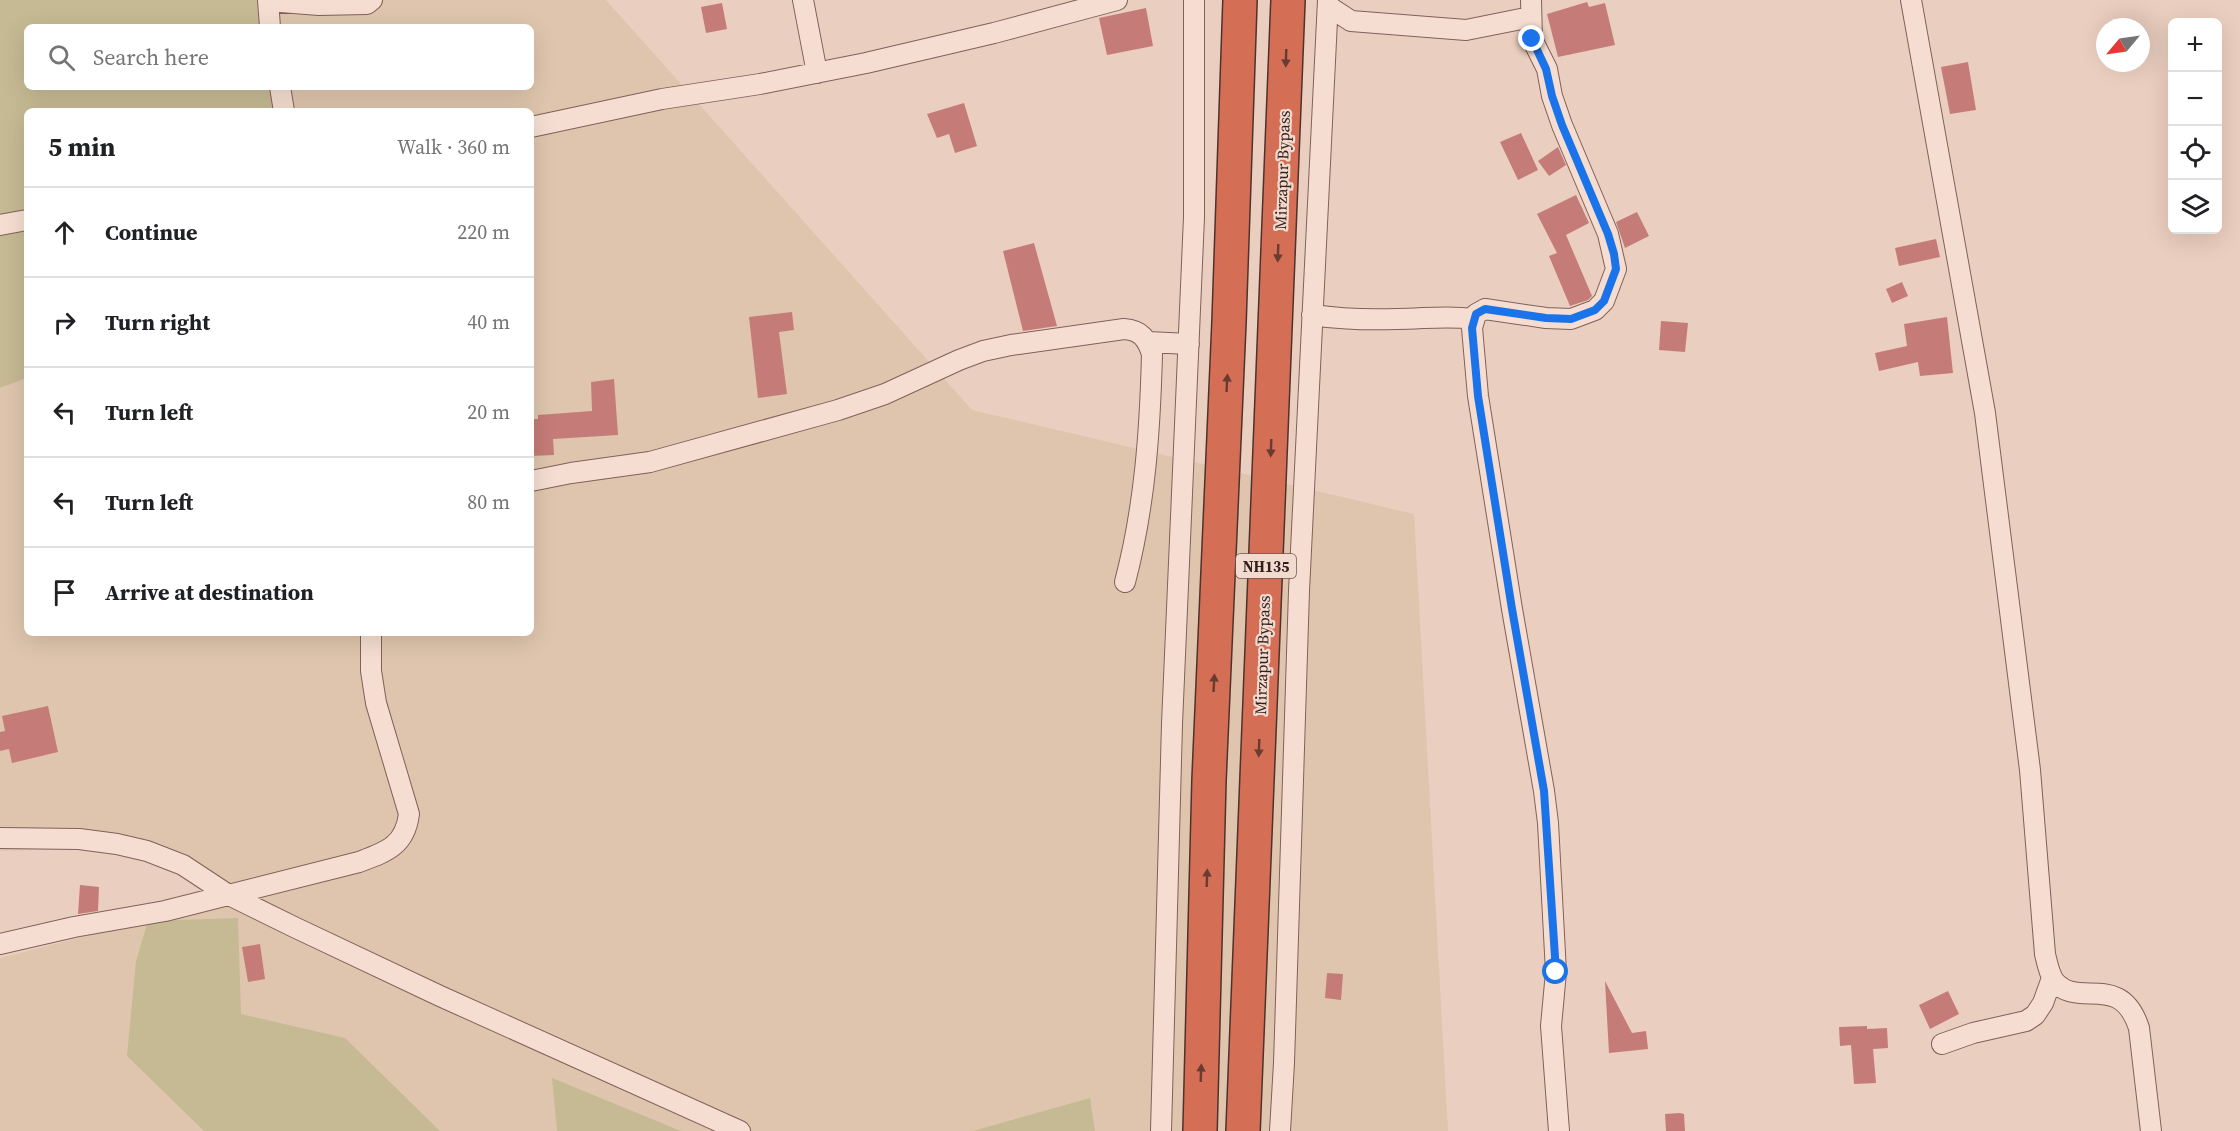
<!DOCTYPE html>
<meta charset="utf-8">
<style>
body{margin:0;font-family:"Source Serif 4",serif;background:#f2f2f2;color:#202124}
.controls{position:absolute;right:18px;top:18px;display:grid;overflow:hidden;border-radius:9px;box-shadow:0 6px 24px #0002}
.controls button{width:54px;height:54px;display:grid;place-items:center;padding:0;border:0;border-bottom:2px solid #e0e0e0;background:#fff;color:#202124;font:30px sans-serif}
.compass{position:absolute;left:2096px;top:18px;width:54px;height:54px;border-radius:50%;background:#fff;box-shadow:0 6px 24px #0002;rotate:241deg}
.stop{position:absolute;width:18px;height:18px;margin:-14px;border:4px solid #1a73e8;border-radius:50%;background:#fff}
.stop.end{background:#1a73e8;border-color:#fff;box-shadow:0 2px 6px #0008}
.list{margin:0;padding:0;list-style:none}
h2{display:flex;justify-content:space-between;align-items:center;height:78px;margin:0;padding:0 24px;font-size:26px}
h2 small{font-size:20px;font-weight:400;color:#757577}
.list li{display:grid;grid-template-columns:39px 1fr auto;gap:18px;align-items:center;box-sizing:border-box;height:90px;padding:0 24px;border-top:2px solid #e0e0e0}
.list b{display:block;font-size:22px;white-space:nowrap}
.list em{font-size:20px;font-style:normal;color:#757577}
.icon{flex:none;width:33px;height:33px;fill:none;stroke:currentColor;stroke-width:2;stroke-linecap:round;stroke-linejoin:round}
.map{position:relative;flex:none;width:2240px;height:1131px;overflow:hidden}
.search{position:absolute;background:#fff;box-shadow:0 6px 24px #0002;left:24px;top:24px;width:510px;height:66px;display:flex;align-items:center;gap:15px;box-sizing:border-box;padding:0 21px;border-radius:9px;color:#757577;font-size:22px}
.panel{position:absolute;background:#fff;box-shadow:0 6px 24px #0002;left:24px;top:108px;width:510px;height:528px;border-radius:9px}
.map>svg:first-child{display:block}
</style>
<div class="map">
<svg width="2240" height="1131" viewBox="0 0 2240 1131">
<rect width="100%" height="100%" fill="#eacebf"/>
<path fill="#dfc5ad" d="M267,0H606L972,410L1414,514L1448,1131H0V958L200,907L211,875L150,846L0,851V388L27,378V633H531V111H275L273,87H531V27H269Z"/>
<path fill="#c6ba94" d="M0,0H267L269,27H27V87H273L275,111H27V378L0,388Z
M238,918L241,1014L345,1038L440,1131H204L127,1056L136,961L148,921Z
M552,1078L681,1131H557Z
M1090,1098L1095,1131H973Z"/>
<path fill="#c57c78" d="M1587,2L1589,7L1605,3L1615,45L1558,57L1547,14Z
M722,3L727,29L706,33L701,7Z
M1146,8L1153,46L1107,55L1099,18Z
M1968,62L1976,110L1950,114L1941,67Z
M964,103L977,146L955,153L949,134L937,138L927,114Z
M1521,133L1538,170L1518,180L1500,142Z
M1558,147L1566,165L1549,176L1538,161Z
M1576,195L1589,223L1566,235L1592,296L1588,300L1570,306L1549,256L1557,253L1537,214Z
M1637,212L1649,236L1625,248L1616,222Z
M1936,239L1940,257L1899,266L1895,248Z
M1034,243L1057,326L1023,331L1003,251Z
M1902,282L1908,296L1892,303L1886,289Z
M792,312L794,330L779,332L787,394L758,398L749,317Z
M1947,317L1953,373L1920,376L1918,362L1879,371L1875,353L1907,346L1904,324Z
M1661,321L1688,323L1685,352L1659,350Z
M614,379L618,435L553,439L554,455L531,456V419H538V415L592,411L591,382Z
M48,706L58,752L12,763L9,749L0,751V732L5,731L2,716Z
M80,885L99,887L98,911L78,914Z
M260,944L265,979L248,982L242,947Z
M1327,973L1343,974L1341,1000L1325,998Z
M1605,981L1632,1033L1646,1031L1648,1049L1609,1053Z
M1948,991L1959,1014L1930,1029L1919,1005Z
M1867,1026V1029L1887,1028L1888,1048L1873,1049L1876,1083L1854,1084L1851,1045L1840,1046L1839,1027Z
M1680,1113L1684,1114L1685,1131H1666L1665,1114Z"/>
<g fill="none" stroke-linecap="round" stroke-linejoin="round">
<defs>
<path id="street" d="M268,0L270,27
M803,0L817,73
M1531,0L1532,39L1547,69L1552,96L1562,125L1608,234L1616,269L1604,301L1595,310L1571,319L1546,318L1485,309L1476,314L1472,328L1478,396L1512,609L1544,791L1548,823L1556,972L1551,1026L1559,1131
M1911,0L1985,413L2030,770L2045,954C2047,963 2049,973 2054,981C2078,1010 2120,970 2139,1028L2151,1131
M268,1L319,5L367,4L372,0
M1328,6L1351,21L1466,30L1531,17
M280,87L284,111
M531,127L662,99L760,84L866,63L994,33L1117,0
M0,225L27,220
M1312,315C1340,319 1369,320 1397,319C1423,319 1447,315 1473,319
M1148,342L1189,344
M531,481L571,473L650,462L838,410L885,394L959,360L983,351L1011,345L1124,329C1141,330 1147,339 1152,354C1150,431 1145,506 1125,582
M0,838L79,839L117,844L147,851L183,865L227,894L294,927L440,996L740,1131
M0,944L74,927L165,911L359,862C386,852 405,846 409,814L376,703L371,671V633
M1942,1044L1973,1033L2026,1021L2035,1015L2043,1003L2052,978
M1161,1131L1172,724L1194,217V0
M1280,1131L1284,1063L1299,591L1328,0"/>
<path id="highway" d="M1200,1131L1209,780L1229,322L1240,0
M1243,1131L1288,0"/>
</defs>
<use href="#street" stroke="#816059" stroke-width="22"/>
<use href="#highway" stroke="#4f312d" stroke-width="36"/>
<use href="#street" stroke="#f5ded1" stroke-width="20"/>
<use href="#highway" stroke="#d46e55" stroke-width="33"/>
</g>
<defs><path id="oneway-solid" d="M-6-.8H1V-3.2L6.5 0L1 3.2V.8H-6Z" transform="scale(1.5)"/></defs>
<g fill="#6a3b30">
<use href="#oneway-solid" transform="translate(1286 58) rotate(92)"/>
<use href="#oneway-solid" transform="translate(1278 253) rotate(92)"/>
<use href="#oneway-solid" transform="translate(1227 383) rotate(-87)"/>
<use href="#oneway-solid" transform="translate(1271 448) rotate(92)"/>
<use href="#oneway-solid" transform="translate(1214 683) rotate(-87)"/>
<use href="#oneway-solid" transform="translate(1259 748) rotate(92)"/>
<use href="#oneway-solid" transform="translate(1207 878) rotate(-88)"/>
<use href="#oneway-solid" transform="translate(1201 1073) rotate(-88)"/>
</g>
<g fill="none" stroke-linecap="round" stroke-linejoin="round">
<path stroke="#1a73e8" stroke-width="8" d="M1532,39L1546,69L1552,96L1562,125L1608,234L1614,254L1616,269L1604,301L1595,310L1571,319L1546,318L1485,309L1476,314L1472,328L1478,396L1512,609L1544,791L1556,972"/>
</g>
<g text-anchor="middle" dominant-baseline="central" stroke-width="4.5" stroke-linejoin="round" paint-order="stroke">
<rect fill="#f2dace" stroke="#6b5751" stroke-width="1.5" x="1236" y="554" width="60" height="24" rx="4.5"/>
<g font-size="15" font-weight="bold" fill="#311f1c">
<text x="1266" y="566">NH135</text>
</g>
<g font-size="16" fill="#311f1c" stroke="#f2dace">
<text transform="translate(1282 170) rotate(-88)">Mirzapur Bypass</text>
<text transform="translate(1262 655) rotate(-88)">Mirzapur Bypass</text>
</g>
</g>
</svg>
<div class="controls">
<button>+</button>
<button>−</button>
<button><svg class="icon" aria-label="locate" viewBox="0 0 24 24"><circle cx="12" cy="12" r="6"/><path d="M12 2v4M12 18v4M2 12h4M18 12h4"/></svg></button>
<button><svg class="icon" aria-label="layers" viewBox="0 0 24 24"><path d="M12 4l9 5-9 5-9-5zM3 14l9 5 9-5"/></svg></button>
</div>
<svg class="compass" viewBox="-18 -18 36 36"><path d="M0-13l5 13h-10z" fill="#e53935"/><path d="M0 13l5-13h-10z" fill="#757577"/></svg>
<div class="stop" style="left:1556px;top:972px"></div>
<div class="stop end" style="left:1532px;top:39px"></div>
<div class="search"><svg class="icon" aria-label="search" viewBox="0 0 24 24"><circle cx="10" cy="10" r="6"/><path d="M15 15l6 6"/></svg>Search here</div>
<section class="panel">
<h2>5 min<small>Walk · 360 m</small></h2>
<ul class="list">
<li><svg class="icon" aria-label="ahead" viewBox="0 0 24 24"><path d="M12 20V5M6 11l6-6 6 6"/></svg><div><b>Continue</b></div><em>220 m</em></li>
<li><svg class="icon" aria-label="right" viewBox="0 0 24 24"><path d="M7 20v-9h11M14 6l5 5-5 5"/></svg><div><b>Turn right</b></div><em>40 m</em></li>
<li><svg class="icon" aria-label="left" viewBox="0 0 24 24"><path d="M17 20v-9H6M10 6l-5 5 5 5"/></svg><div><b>Turn left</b></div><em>20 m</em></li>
<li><svg class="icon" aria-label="left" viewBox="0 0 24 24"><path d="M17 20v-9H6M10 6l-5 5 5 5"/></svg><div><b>Turn left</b></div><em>80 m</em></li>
<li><svg class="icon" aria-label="arrive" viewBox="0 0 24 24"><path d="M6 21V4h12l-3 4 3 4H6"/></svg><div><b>Arrive at destination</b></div></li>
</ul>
</section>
</div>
